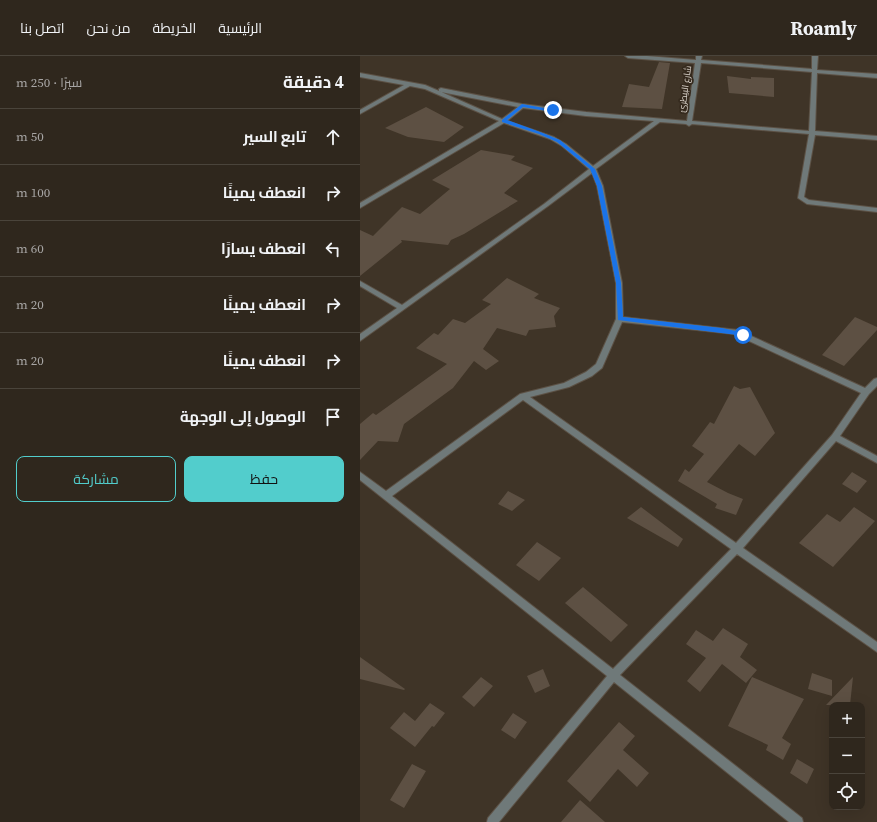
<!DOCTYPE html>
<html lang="ar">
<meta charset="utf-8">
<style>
body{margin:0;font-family:"Source Serif 4",Cairo,serif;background:#372f26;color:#f1f3f6;direction:rtl}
.controls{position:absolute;right:12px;bottom:12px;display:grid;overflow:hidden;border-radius:8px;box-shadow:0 4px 16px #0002}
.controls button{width:36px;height:36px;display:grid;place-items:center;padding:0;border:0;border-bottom:1px solid #4a443b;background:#2f271d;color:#f1f3f6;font:20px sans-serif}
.stop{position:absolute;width:12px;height:12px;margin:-9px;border:3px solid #1a73e8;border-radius:50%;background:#fff}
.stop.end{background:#1a73e8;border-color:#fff;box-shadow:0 1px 4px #0008}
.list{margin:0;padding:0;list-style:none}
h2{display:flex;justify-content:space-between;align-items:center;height:52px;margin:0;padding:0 16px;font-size:17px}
h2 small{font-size:13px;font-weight:400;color:#a7a5a4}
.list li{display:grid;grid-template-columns:26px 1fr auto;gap:12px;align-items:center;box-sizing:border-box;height:56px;padding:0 16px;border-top:1px solid #4a443b}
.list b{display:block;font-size:15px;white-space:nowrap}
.list em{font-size:13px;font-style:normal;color:#a7a5a4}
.actions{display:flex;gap:8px;padding:12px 16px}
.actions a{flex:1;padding:9px 0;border:1px solid #52cdcc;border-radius:8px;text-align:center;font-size:14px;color:#52cdcc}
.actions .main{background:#52cdcc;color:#111}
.icon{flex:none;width:22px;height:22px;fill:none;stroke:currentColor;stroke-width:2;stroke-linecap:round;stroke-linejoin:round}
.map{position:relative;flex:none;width:517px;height:766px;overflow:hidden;direction:ltr}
header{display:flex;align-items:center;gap:24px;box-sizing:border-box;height:56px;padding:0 20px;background:#2f271d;border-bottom:1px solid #4a443b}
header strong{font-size:19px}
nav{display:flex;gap:22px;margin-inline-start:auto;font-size:14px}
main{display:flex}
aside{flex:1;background:#2f271d}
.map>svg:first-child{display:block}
</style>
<header>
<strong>Roamly</strong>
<nav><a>الرئيسية</a><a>الخريطة</a><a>من نحن</a><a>اتصل بنا</a></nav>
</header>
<main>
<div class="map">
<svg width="517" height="766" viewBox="0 0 517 766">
<rect width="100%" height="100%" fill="#3f3427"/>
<path fill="#5d5043" d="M299,6L310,7L302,53L262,51L269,28L289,31Z
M367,20L391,23V21L414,22V41L369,37Z
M66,51L104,71L84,86L48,81L25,72Z
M121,94L155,100L151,104L173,112L144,137L158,145L104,178L91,184L88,189L41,184L42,186L0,220V174L13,180L42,151L60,158L90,133L72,124Z
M147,222L179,238L174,242L200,252L194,260L196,271L169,274L166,280L137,272L123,293L139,305L126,314L114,305L93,332L44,368L38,386L18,385L0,404V368L13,357L16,359L87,308L56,292L74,277L78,279L93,263L105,267L131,248L122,244Z
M495,261L517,271V274L484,310L462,299Z
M374,330L380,333L390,331L415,377L395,400L379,388L347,426L368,437L383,443L376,459L355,452L357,448L318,425L325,413L329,416L344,398L332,390L350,366L354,368Z
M492,416L507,425L497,437L482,428Z
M148,435L165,444L152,455L138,448Z
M281,451L323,483L318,491L267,462Z
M494,451L515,465L473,511L439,487L467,458L480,466Z
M177,486L201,502L179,525L156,509Z
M223,531L268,569L251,586L205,547Z
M363,572L388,588L380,601L397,614L386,627L362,608L340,636L327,625L346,602L326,588L336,574L353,585Z
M0,601L45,633L44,634L0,623Z
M183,613L190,630L175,637L167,620Z
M452,617L472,624V640L448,633Z
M121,621L133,630L114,651L102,641Z
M392,621L444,643L422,682L431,688L423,704L406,694L408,689L368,670Z
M493,621L490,649H466Z
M70,647L85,657L74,671L72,670L55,691L30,672L44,656L55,665Z
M153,657L167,666L155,683L141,674Z
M259,666L275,680L263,694L289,717L277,731L258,713L230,746L207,725Z
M437,703L454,713L447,728L430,717Z
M52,708L66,715L44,752L30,744Z
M220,744L245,766H201Z"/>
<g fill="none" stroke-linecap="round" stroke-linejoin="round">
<defs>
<path id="minor" d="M265,0H287L336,4V0H342L341,4L452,13V0H458L457,14L517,18V22L457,17L455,75L517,80V84L455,79L444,141L449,144L517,152V156L447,148L438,142L449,78L332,68L329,70L326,68L300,66L236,113L243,130L262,227L263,261L378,274L505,332L514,323L517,322V330L509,338L480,380L517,400V407L476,385L383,492L517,586V596L377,498L260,619L442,762L443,766H429L254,626L139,766H127L128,762L247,620L0,424V416L26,435L160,338L204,327L226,316L236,308L256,263V227L237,130L232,117L188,150L0,285V278L37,252L0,230V225L42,249L184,148L229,113L202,90L190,83L144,67L0,152V147L139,65L65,33L50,30L0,58V54L44,29L0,21V17L65,29L79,35V33L81,32L162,48L226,56L327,65L335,7L268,2ZM341,7L452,16L449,75L332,65ZM79,35L81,36L158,51L142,63ZM163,52L226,60L294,65L233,110L206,88L194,81L147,65ZM262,266L374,278L501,337L472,379L376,487L170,341L209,331L232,320L242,312ZM163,344L371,493L253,613L32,440Z"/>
</defs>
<use href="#minor" stroke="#5c5145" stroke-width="2"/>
<use href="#minor" fill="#6f7979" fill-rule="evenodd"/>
</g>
<path fill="#1a73e8" d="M162,48L195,54L193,56L163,51L147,64L183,77L200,84L235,113L242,130L261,227L263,261L362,272L385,277V280L258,264L256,227L237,130L230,113L197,86L179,78L142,66V64Z"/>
<g text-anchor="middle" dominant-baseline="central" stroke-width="3.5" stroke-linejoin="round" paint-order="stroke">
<g font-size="9" fill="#ded7cf" stroke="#352a1e">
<text transform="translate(325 33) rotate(-82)">شارع البيطرئ</text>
</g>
</g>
</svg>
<div class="controls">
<button>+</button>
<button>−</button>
<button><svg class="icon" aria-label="locate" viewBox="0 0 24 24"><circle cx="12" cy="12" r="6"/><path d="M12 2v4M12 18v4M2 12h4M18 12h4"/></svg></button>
</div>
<div class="stop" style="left:383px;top:279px"></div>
<div class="stop end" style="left:193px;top:54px"></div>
</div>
<aside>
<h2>4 دقيقة<small>سيرًا · 250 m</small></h2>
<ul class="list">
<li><svg class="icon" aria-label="ahead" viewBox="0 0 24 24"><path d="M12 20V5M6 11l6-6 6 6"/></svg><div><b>تابع السير</b></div><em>50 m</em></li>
<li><svg class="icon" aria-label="right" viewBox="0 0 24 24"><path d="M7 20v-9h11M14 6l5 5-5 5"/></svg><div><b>انعطف يمينًا</b></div><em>100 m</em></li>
<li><svg class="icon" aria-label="left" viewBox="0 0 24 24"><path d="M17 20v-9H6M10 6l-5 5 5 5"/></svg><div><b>انعطف يسارًا</b></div><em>60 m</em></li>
<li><svg class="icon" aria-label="right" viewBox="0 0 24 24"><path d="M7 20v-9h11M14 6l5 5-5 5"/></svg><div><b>انعطف يمينًا</b></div><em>20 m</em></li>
<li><svg class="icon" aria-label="right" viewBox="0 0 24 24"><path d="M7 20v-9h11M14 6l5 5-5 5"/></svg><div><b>انعطف يمينًا</b></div><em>20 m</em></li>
<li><svg class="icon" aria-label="arrive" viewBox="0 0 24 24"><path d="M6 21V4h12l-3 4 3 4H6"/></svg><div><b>الوصول إلى الوجهة</b></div></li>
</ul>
<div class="actions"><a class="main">حفظ</a><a>مشاركة</a></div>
</aside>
</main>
